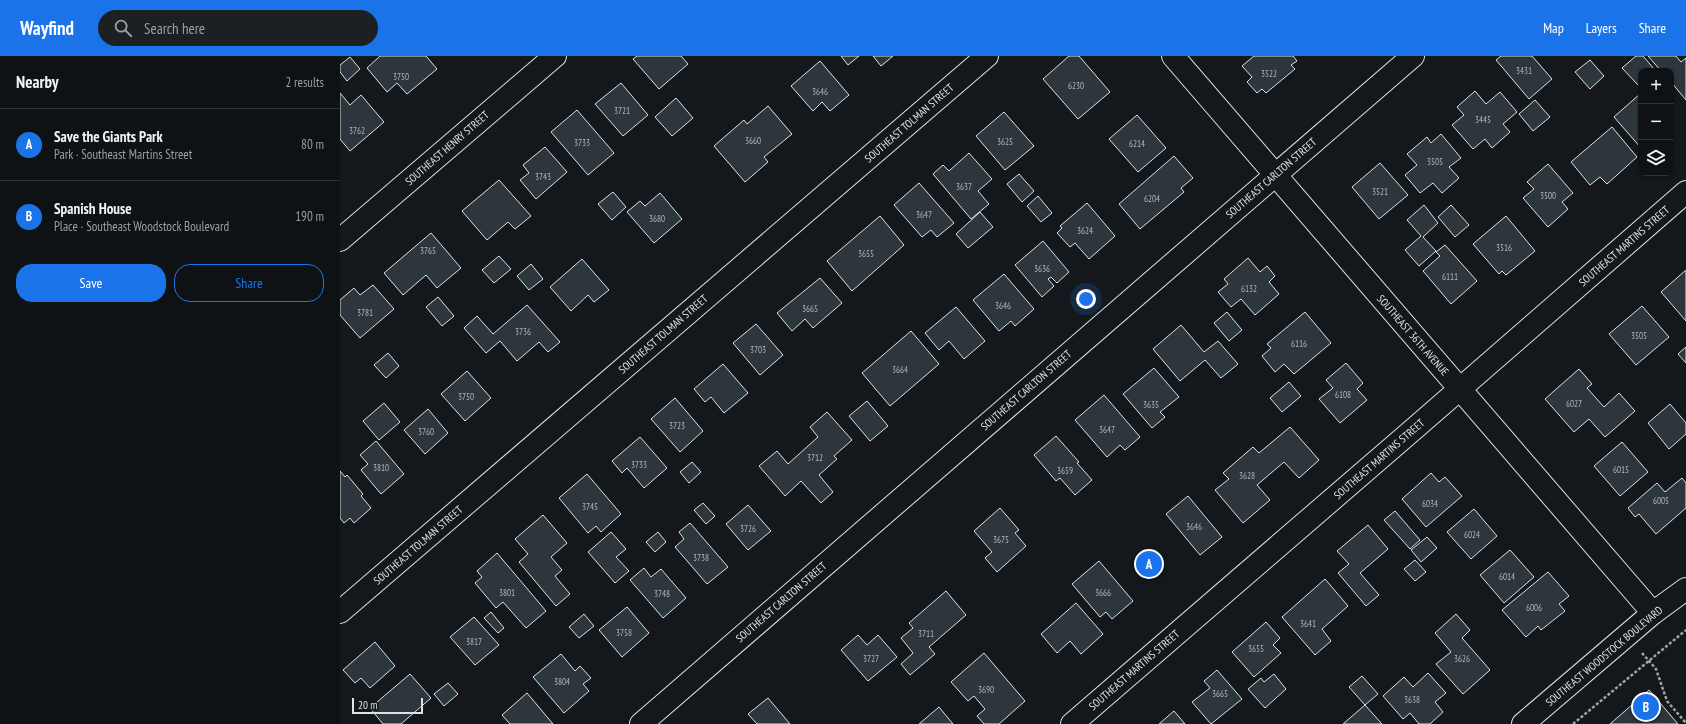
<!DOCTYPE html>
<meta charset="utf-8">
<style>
body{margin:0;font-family:"PT Sans Narrow",sans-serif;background:#1d2022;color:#f1f3f6}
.controls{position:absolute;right:12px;top:12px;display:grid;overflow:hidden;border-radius:8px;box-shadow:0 1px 3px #0004}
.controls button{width:36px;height:36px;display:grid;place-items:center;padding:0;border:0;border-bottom:1px solid #2f3234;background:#0f1215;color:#f1f3f6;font:20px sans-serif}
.scale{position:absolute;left:12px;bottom:10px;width:71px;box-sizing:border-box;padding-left:4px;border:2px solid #d8e6dc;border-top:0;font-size:11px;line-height:14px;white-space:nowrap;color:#d8e6dc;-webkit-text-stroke:3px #14181c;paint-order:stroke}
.you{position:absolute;left:746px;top:243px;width:14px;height:14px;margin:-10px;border:3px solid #fff;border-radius:50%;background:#1a73e8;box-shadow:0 0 0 6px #1a73e833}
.badge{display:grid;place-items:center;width:26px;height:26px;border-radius:50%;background:#1a73e8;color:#fff;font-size:13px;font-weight:700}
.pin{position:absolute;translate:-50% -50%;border:2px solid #fff;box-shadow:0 1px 4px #0006}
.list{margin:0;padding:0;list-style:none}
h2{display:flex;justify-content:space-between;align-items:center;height:52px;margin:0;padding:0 16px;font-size:17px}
h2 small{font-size:13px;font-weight:400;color:#9b9ea0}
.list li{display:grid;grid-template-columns:26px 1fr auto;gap:12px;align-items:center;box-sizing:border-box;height:72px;padding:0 16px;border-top:1px solid #2f3234}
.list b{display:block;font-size:15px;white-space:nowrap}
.list p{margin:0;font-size:13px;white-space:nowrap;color:#9b9ea0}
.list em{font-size:13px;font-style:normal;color:#9b9ea0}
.actions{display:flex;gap:8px;padding:12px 16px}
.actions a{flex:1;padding:9px 0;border:1px solid #1a73e8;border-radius:16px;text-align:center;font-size:14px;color:#1a73e8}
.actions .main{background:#1a73e8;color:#fff}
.icon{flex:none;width:22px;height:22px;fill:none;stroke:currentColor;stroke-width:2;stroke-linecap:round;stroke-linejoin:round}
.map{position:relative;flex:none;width:1346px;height:668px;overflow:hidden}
header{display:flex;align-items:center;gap:24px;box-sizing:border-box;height:56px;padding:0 20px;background:#1a73e8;color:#fff}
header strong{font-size:19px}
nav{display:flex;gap:22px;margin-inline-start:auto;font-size:14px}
.search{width:280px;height:36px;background:#1d2022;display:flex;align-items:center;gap:10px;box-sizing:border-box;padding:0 14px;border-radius:22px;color:#9b9ea0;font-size:15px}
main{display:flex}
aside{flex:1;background:#0f1215}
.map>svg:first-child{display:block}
</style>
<header>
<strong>Wayfind</strong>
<div class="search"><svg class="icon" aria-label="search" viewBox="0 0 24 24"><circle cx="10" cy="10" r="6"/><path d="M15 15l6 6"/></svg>Search here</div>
<nav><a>Map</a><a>Layers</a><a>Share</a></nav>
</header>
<main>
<aside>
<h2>Nearby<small>2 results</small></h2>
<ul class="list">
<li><span class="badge">A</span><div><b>Save the Giants Park</b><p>Park · Southeast Martins Street</p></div><em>80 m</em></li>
<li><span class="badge">B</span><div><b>Spanish House</b><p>Place · Southeast Woodstock Boulevard</p></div><em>190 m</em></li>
</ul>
<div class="actions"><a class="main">Save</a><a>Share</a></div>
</aside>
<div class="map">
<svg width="1346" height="668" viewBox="0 0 1346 668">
<rect width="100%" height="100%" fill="#14181c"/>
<path fill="#2c363c" stroke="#d8e6dc" d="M40,0H86L97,13L67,38L57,27L47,36L27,12Z
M297,0H341L348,8L319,33L293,3Z
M501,0H519L508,9Z
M533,0H553L541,10Z
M729,0H739L770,36L738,63L703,23Z
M914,0H953L957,5L951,9L955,13L926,37L922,33L917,37L907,26L912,21L902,10Z
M1161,0H1192L1212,23L1189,43L1156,4Z
M1296,0H1303L1315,14L1301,15V26L1298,29L1282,12Z
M1308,0H1336L1341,6L1346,2V44L1331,26V15H1321Z
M10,1L20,13L7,25L0,16V9Z
M1250,4L1264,20L1250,33L1235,16Z
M480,5L509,39L490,55L482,46L473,55L451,30Z
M281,27L308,59L283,80L255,48Z
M1135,35L1146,48L1160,36L1177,56L1163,68L1170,76L1152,92L1145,83L1133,93L1112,69L1124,59L1117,51Z
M0,37L10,49L21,39L44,66L10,95L0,83Z
M1301,37V92L1274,61Z
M336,42L353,62L332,80L315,61Z
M1195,44L1210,61L1193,75L1179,58Z
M428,50L452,78L424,101L428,106L405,126L374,90L404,64L407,68Z
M237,54L274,97L248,119L211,76Z
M664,56L694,90L665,114L636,80Z
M797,59L826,92L798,116L769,83Z
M1272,71L1297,101L1267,128L1260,121L1250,129L1231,106Z
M1101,78L1121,102L1109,111L1119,122L1102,137L1093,127L1080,137L1065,119L1077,109L1067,98L1087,81L1091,87Z
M205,91L227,116L196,143L180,124L189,117L183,109Z
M629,97L652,123L638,135L649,148L631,163L593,118L603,109L609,115Z
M834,100L853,122L841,132L844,136L800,173L779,148Z
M1040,107L1068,139L1039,163L1012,131Z
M1208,108L1233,137L1222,146L1228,153L1208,171L1183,142L1194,133L1187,126Z
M679,118L694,135L682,146L667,128Z
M159,124L191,160L175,173L168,166L147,184L122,155Z
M579,127L614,167L597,181L591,174L582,181L554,149Z
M273,136L286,151L272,164L258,148Z
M320,137L342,163L314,187L287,156L300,145L305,150Z
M698,140L712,157L701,166L687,150Z
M747,147L775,180L749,203L735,187L730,191L717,177L722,172L720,170Z
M1084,149L1098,167L1083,181L1096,195L1079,210L1065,194L1081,180L1067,164Z
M1111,149L1129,169L1115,181L1098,161Z
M640,156L653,171L628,192L616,178Z
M540,160L564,189L512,235L487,205Z
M1166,160L1195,195L1166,219L1162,215L1159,218L1133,188Z
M91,177L121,212L97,232L86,219L63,239L44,217Z
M703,185L729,216L717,227L711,221L708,223L714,230L702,241L675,209Z
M1105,189L1137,225L1111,248L1083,215L1100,200L1096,196Z
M159,200L171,213L154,227L142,214Z
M908,202L920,216L927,210L935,220L929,226L939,238L915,259L901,243L891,251L878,236L888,228L884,223Z
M242,203L269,234L254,246L248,239L231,255L210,231Z
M191,208L203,223L189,234L177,220Z
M1346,214V265L1321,236Z
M664,218L694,253L675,270L671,265L659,275L633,244Z
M480,222L502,247L473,272L465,263L452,275L437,257Z
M33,229L54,253L20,282L0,259V244L14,232L20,239Z
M98,241L114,260L102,270L86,251Z
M187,249L220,286L208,296L199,286L177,305L160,285L146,297L124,272L137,260L153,278Z
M1302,250L1329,281L1296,309L1269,278Z
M616,251L645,285L624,303L609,285L599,294L585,277Z
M887,256L902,274L889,285L874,267Z
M965,256L991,287L954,318L944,308L935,316L922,300L931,292L927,288Z
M416,268L443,299L420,319L393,287Z
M841,269L864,296L878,285L898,308L881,322L865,304L840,325L813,293Z
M571,275L599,308L550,350L522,317Z
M1346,291V307L1338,298Z
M48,297L59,310L46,322L34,309Z
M1006,307L1023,327L1017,333L1027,344L1000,367L979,343L993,332L986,324Z
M383,308L408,337L384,357L371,341L365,346L354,333Z
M814,312L839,341L820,356L825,361L812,372L783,338Z
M1239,313L1252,328L1247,332L1264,351L1279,337L1295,355L1265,381L1249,363L1234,376L1205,343Z
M127,315L151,342L125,365L101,338Z
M949,326L961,340L942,356L930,342Z
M764,339L800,381L785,394L780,389L767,401L735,364Z
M335,342L363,375L340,396L311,363Z
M527,345L548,370L530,385L509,360Z
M44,347L60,366L39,384L23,365Z
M1330,348L1346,367V378L1329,393L1308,367Z
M88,353L108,377L85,398L64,374Z
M487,356L512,384L494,400L497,403L479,419L493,436L481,447L461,425L445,440L419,410L437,395L448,408L478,381L470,371Z
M950,371L979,404L959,422L944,406L917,429L930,444L903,467L875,434L889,423L883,417L913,391L919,397Z
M716,380L739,406L737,407L752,424L735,439L720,422L716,425L694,399Z
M300,381L327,412L304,432L287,412L282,417L272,405Z
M36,385L64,418L41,438L21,414L28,408L20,399Z
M1282,386L1308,416L1280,440L1254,410Z
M352,406L361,416L349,427L340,416Z
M0,415L5,421L7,419L23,438L21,440L31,452L14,467L10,462L4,467L0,462Z
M1091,417L1099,426L1105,421L1122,440L1086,471L1062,443Z
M247,418L281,458L261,476L256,470L248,477L219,442Z
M1342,422L1346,427V452L1316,478L1299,458L1295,461L1288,452L1317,427L1325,436Z
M848,440L882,481L860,499L826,458Z
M363,447L375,460L366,468L354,454Z
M408,449L431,475L408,494L386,468Z
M660,452L679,474L675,477L686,490L657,516L645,502L652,496L634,475Z
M1134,453L1157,480L1131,503L1107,476Z
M1055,455L1080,484L1070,493L1044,464Z
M203,459L227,487L211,501L222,514L215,520L230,538L216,550L179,506L188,498L175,483Z
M350,467L388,511L367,528L335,491L344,483L339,476Z
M1028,469L1048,493L1020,517L1039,539L1026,550L998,517L1009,508L997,495Z
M271,476L286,493L276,501L289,515L275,527L248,496Z
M318,476L326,486L315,496L306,486Z
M1087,481L1097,492L1081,506L1071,494Z
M1170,494L1194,521L1164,547L1140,519Z
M157,497L206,555L186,572L163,546L156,552L135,527L142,521L137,515Z
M1075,504L1086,516L1075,525L1064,513Z
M759,505L793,545L772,563L766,556L760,561L732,528Z
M304,512L311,521L321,513L346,542L323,562L290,524Z
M1208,516L1229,540L1219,548L1225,555L1201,574L1198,570L1186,581L1162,554Z
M985,523L1008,550L982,573L991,585L975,599L942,561Z
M606,535L626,559L589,591L595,598L570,619L561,608L573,597L561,582L573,572L569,567Z
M736,547L763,578L741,598L730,585L717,597L701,578Z
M287,551L309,577L282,601L259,574Z
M151,556L164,572L158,577L144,562Z
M244,558L254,570L239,582L229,571Z
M1116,558L1130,574L1122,582L1150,614L1123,638L1096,608L1111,596L1095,577Z
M134,561L159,589L135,609L110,581Z
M926,566L940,582L933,589L941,597L914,621L892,596Z
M518,579L527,589L538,579L557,601L528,625L501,594Z
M35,586L55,610L30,632L21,622L15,627L3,614Z
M644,597L685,645L659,668H644L637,660L645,653L634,640L628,645L611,626Z
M221,598L235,615L240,610L251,622L243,628L249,635L224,657L193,621Z
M877,614L902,643L871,668L852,646L870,632L864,625Z
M1088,617L1106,637L1095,646L1103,656L1090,668H1079L1070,657L1063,663L1043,640L1064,621L1073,631Z
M70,618L91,642L61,668H43L30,652Z
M934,618L946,633L925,652L908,633L921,622L924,626Z
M1022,620L1038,638L1025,649L1042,668H1003L1025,649L1009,631Z
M108,627L118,638L104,650L94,638Z
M1309,634L1338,668H1270Z
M187,637L213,668H170L162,659Z
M428,642L450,668H417L408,658Z
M599,651L613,668H579Z
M834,655L845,668H819Z"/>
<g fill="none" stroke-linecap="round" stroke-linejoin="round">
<defs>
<path id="minor" d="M833,0L1313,557
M0,184L215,0
M0,556L647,0
M301,668L1073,0
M732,668L1075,372L1346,136"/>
<path id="major" d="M1183,668L1313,557L1346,533"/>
</defs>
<use href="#minor" stroke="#d8e6dc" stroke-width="24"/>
<use href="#major" stroke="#d8e6dc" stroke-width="24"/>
<path stroke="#9da8a2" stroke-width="2.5" stroke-dasharray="3 2" stroke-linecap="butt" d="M1302,597L1316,613L1327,645L1346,667
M1233,668L1346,574"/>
<use href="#minor" stroke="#14181c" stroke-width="22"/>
<use href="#major" stroke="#14181c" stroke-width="22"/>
</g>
<g text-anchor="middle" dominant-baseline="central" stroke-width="3" stroke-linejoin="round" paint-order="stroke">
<g font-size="9" fill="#adbab4">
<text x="1184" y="14">3431</text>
<text x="929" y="17">3522</text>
<text x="61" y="20">3750</text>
<text x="736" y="29">6230</text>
<text x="480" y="35">3646</text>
<text x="282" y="54">3721</text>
<text x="1143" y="63">3445</text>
<text x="17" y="74">3762</text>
<text x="413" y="84">3660</text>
<text x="665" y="85">3625</text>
<text x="242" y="86">3733</text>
<text x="797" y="87">6214</text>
<text x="1095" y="105">3505</text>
<text x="203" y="120">3743</text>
<text x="624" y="130">3637</text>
<text x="1040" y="135">3521</text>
<text x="1208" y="139">3500</text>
<text x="812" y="142">6204</text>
<text x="584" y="158">3647</text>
<text x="317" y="162">3680</text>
<text x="745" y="174">3624</text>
<text x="1164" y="191">3516</text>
<text x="88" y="194">3765</text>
<text x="526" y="197">3655</text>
<text x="702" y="212">3636</text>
<text x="1110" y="220">6111</text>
<text x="909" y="232">6132</text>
<text x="663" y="249">3646</text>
<text x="470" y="252">3665</text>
<text x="25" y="256">3781</text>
<text x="183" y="275">3736</text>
<text x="1299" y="279">3505</text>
<text x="959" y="287">6116</text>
<text x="418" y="293">3703</text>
<text x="560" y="313">3664</text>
<text x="1003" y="338">6108</text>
<text x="126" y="340">3750</text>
<text x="1234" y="347">6027</text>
<text x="811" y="348">3635</text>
<text x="337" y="369">3723</text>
<text x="767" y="373">3647</text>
<text x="86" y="375">3760</text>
<text x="475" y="401">3712</text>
<text x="299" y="408">3733</text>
<text x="41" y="411">3810</text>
<text x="1281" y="413">6015</text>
<text x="725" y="414">3659</text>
<text x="907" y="419">3628</text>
<text x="1321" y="444">6005</text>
<text x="1090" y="447">6034</text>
<text x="250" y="450">3745</text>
<text x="854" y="470">3646</text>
<text x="408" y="472">3726</text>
<text x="1132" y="478">6024</text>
<text x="661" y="483">3675</text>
<text x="361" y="501">3738</text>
<text x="1167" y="520">6014</text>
<text x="167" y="536">3801</text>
<text x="763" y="536">3666</text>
<text x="322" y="537">3748</text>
<text x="1194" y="551">6006</text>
<text x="968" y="567">3641</text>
<text x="284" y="576">3758</text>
<text x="586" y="577">3711</text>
<text x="134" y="585">3817</text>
<text x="916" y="592">3655</text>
<text x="531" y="602">3727</text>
<text x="1122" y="602">3626</text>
<text x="222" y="625">3804</text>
<text x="646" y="633">3690</text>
<text x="880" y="637">3665</text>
<text x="1072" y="643">3638</text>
</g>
<g font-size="11" fill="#d8e6dc" stroke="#14181c">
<text transform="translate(569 67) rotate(-41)">SOUTHEAST TOLMAN STREET</text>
<text transform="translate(107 92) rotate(-41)">SOUTHEAST HENRY STREET</text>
<text transform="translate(931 122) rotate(-41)">SOUTHEAST CARLTON STREET</text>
<text transform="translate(1284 190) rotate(-41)">SOUTHEAST MARTINS STREET</text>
<text transform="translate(323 278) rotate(-41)">SOUTHEAST TOLMAN STREET</text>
<text transform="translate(1073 279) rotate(49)">SOUTHEAST 36TH AVENUE</text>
<text transform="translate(686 334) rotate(-41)">SOUTHEAST CARLTON STREET</text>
<text transform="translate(1039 403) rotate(-41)">SOUTHEAST MARTINS STREET</text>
<text transform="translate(78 489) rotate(-41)">SOUTHEAST TOLMAN STREET</text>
<text transform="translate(441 546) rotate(-41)">SOUTHEAST CARLTON STREET</text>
<text transform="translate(1264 600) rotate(-40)">SOUTHEAST WOODSTOCK BOULEVARD</text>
<text transform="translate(794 614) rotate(-41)">SOUTHEAST MARTINS STREET</text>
</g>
</g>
</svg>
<div class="controls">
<button>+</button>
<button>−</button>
<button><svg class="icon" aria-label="layers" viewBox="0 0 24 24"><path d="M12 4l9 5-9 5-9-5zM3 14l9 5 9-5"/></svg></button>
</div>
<div class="scale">20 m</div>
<div class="you"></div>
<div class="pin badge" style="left:809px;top:508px">A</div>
<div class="pin badge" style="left:1306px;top:651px">B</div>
</div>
</main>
